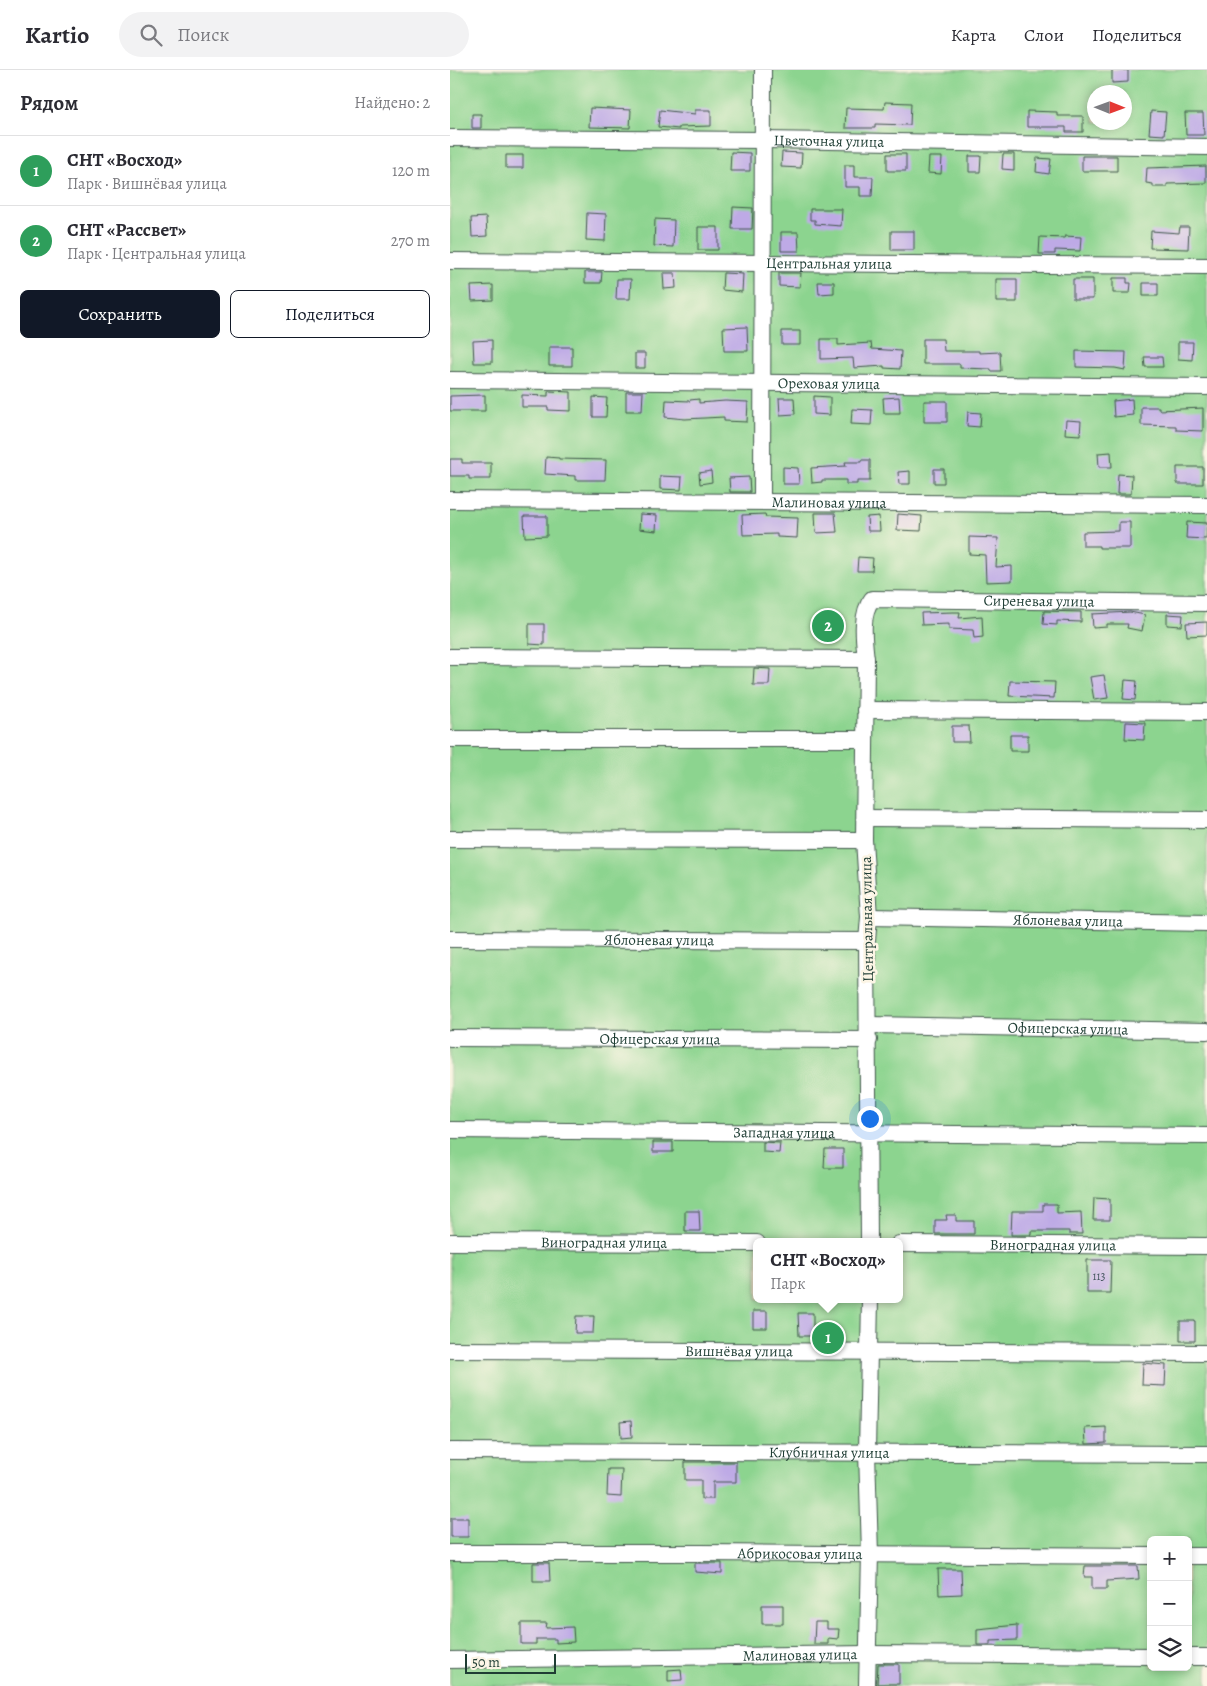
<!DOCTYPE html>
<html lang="ru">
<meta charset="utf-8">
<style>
body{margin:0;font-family:Alegreya,serif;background:#f2f2f3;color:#2b2b33}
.controls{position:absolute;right:15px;bottom:15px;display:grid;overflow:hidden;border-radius:8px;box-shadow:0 2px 8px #0003}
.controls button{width:45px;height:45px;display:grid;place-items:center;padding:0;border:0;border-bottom:1px solid #e1e1e2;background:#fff;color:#2b2b33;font:25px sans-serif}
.compass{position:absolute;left:637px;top:15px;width:45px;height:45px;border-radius:50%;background:#fff;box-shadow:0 2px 8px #0003;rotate:91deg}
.scale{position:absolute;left:15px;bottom:12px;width:91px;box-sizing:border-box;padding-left:5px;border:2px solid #1f3d34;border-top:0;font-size:14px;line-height:18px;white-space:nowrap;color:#1f3d34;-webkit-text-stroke:4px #fcf5e5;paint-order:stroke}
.you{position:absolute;left:419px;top:1048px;width:18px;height:18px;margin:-12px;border:4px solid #fff;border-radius:50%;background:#1a73e8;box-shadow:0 0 0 8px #1a73e833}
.badge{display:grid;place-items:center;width:32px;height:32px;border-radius:50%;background:#111827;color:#fff;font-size:16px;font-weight:700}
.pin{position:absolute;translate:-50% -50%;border:2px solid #fff;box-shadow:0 1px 5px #0006}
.popup{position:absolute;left:303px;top:1168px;width:150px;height:65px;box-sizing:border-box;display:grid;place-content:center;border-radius:8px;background:#fff;filter:drop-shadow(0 1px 4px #0005);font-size:16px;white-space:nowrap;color:#7c7c81}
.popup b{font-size:19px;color:#2b2b33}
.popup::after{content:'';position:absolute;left:50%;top:100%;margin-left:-10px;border:10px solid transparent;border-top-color:#fff}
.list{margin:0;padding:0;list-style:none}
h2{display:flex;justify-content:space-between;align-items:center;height:65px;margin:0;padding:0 20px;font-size:21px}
h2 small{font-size:16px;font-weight:400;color:#7c7c81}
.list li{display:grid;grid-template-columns:32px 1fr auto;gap:15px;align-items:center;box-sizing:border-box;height:70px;padding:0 20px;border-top:1px solid #e1e1e2}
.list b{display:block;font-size:19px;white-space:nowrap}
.list p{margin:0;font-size:16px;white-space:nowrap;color:#7c7c81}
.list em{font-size:16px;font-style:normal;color:#7c7c81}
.actions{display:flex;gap:10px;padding:15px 20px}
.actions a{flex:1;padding:11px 0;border:1px solid #111827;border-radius:8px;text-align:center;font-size:18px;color:#111827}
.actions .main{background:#111827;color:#fff}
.icon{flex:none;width:28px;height:28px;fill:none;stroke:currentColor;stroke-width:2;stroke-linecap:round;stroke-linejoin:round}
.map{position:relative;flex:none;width:757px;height:1616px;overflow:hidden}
header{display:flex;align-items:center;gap:30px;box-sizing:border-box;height:70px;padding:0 25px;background:#fff;border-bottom:1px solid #e1e1e2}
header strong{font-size:24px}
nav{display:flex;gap:28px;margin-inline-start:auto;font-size:18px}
.search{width:350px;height:45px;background:#f2f2f3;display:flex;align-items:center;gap:12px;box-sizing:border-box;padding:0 18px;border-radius:28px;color:#7c7c81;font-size:19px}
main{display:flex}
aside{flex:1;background:#fff}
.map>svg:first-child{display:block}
</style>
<header>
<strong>Kartio</strong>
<div class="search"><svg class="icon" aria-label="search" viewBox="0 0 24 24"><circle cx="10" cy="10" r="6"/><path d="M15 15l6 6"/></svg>Поиск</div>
<nav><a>Карта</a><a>Слои</a><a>Поделиться</a></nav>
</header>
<main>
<aside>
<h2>Рядом<small>Найдено: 2</small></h2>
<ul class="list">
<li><span class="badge" style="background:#2e9e5b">1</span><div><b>СНТ «Восход»</b><p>Парк · Вишнёвая улица</p></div><em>120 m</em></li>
<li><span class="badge" style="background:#2e9e5b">2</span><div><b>СНТ «Рассвет»</b><p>Парк · Центральная улица</p></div><em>270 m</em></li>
</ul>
<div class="actions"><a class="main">Сохранить</a><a>Поделиться</a></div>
</aside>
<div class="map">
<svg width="757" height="1616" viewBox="0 0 757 1616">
<rect width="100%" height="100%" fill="#fcf5e5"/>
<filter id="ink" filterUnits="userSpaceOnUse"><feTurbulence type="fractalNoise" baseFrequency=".02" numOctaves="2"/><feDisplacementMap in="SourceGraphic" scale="10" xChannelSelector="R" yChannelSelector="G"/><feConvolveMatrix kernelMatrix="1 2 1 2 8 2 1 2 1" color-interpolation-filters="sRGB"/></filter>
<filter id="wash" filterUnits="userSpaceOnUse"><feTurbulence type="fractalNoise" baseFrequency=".0096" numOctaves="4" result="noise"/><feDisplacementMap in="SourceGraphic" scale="20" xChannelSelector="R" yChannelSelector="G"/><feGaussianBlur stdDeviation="1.12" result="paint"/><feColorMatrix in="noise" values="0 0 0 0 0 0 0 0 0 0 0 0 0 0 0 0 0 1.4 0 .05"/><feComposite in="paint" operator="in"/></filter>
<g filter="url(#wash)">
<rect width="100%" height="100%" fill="#f4e0c4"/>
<path fill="#8cd48f" stroke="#568862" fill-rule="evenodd" d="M0,0H757V1616H0ZM644,22H674V52H644ZM307,1172H449V1229H307ZM701,1470H738V1597H701Z"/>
<g id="blocks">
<path fill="#beaae6" d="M662,0H678V12L662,13Z
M435,32L461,33L460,55L425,54V58H395L396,38L434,39Z
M140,38L181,40L180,58L139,57Z
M210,40L245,44V40H261V56L229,57V59L208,57Z
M577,41L607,42V46H633V62H616V57H577Z
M701,41L716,42L714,65L699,64Z
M735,43H753L754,65H736Z
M22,44H31V58H22Z
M281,82L300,83V101H280Z
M332,82L352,83L351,98L331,97Z
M437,84H456V101H437Z
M553,84H564V100L552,99Z
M56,85H73V98H56Z
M519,86H531L530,102H519Z
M632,86H667V101H632Z
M479,87H492L491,104L478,103Z
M587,88L601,89L599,104L586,102Z
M395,95H404V107H423L422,126H410V117H395Z
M756,96V113L717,114V117H703V114L696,113L697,98Z
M283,137L303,138L302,159H282Z
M360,139H392L391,156L365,154V150H360Z
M137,143L156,144L155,171L136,170Z
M36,147L37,166L22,167L21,148Z
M205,149L224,150L223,177L204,176Z
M248,157H268V180H248Z
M730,157H739L738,179L700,178L701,161L729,163Z
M441,161H464V180H441Z
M331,162H348L349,181H331Z
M615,166L631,167L630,181L605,180V184H589L590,167L615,168Z
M135,202H152L151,213H135Z
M213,203H225L226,218L214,219Z
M273,203L293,204L292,222L272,220Z
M329,203H351L350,217L329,216Z
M663,208H677V213H681L680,223H663Z
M167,209H181L180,229H166Z
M546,209H567V232H546Z
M623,209H643V229H623Z
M368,212H384V223L369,224Z
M693,213H708V226H693Z
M43,215V230L22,231L21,216Z
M297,257L298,281H274L273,258Z
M332,261H350V275H332Z
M371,269H388V275L421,273L422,279L451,281L450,299L434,298V296L404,298L403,288L371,289Z
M473,269H493L494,281H529V283L550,282L551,301H541V299L510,298V294H473Z
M42,270V293H24L23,271Z
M728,272H743L742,290L728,289Z
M99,277H122V296H99Z
M626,281L676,282L675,300L665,298L626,297Z
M185,283H195V298H185Z
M694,287H712L713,297H695Z
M98,321L121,322V341L98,340V337H72V325L98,326Z
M176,322H193L192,341H176Z
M35,325V341H0V326Z
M364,326L380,327V345L364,344Z
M143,327L157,328L156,347H143Z
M449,327L450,343H434L433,328Z
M329,328H344L345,344L330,345Z
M249,329V333L275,331L298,332L297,352L274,351V347L235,349L215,347L216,330L240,331V330Z
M682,329L683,345L664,347L663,331Z
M474,331H497V352H474Z
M691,337H709V340L753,338V361L726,360V356L691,355Z
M402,339L422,340L421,355L401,354Z
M518,342L531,343L530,357L517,356Z
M616,350L631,351L630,365L615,364Z
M661,382L662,397H649L648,383Z
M96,387L109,388V389L156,390L155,410H125V406L95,404Z
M0,389H12V393H41V409H19V406H0Z
M411,390H420V411H407V414H396V410H372V412L362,413L361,398L396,396L395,392H411Z
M333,397L348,398L349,414H333Z
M727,397H753V414H727Z
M484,399H494V413H484Z
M261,401L262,412L250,414L249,403Z
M460,401V414H449L448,402Z
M668,404L682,405L681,424H667Z
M210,406L232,407L231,420L210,419Z
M299,407L300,422H280L279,408Z
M365,443H385L387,462L366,463Z
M190,444L207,445L206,461L189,459Z
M315,444L316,447L348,448L347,468L327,467V464L293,465L292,445Z
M448,444L472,446L471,461L447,460Z
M74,446H97V466L75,467Z
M429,446L430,461H418L417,447Z
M669,452H680V478H649V476H633V462L669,461Z
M737,452L757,453L756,469L736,468Z
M519,467L548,468L546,497L562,496V511L536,512L535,485L519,484Z
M408,487L423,488L422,501H407Z
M594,541L631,542V552L607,551V555L593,554Z
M503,542H510L509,548L532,546L533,567L524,568L523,560L499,559V554L472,555L471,543Z
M680,542L695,545L692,561L677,558L678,554H657V557L643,558L642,544Z
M717,544L733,545L732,556L717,555Z
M757,552V565L737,566L736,553Z
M79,554H94V575L79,574Z
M304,598L320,599L319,615H303Z
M654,605L658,628L644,630L640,607Z
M675,610L687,611L685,630L673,629Z
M560,611L605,612L604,628L559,626Z
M676,652L695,653L694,670L675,669Z
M502,656H519L520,672H502Z
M560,665H578V681H560Z
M203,1072H223V1082H203Z
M313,1072L330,1073L329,1083L313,1082Z
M375,1079H393V1098H374Z
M644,1128L660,1129V1150H643Z
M593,1134H607V1143L631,1142L632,1164H619V1161H581V1165H561L562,1141H593Z
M235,1141H249L250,1161H235Z
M496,1145H506V1151H524V1164H485V1150H497Z
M637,1190H661L660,1223H637Z
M303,1241H317V1258H303Z
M348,1243H363V1266H349Z
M126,1246H144L143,1263H125Z
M730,1251H745V1271H730Z
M693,1293L716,1295L715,1316L692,1315Z
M181,1351L182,1367L171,1368L170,1352Z
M656,1357V1373L636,1374L635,1358Z
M235,1392H286V1412H263V1429H251V1410H235Z
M158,1399H172L171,1427L157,1426Z
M1,1448H18V1467H1Z
M83,1493H99L100,1511H83Z
M245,1493H272V1504L245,1502Z
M635,1496H688L689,1509L657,1511V1519H642V1507H634Z
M488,1499H511L512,1524L489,1525Z
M312,1535H333V1554H312Z
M365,1552H377V1559H389L388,1569L378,1568V1574H364Z
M71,1553H97L96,1558L123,1557L124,1572L106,1573V1569H86V1574H71Z
M567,1555V1570L540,1571V1575H527V1559Z
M428,1594H449V1614H427Z
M231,1599L232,1610L218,1611V1600Z"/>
</g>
</g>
<g filter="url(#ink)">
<use href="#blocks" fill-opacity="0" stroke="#3f554a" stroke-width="1"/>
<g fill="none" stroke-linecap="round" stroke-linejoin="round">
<defs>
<g id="minor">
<path id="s1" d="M0,68L314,70L757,77"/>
<path id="s2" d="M0,191L757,196"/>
<path id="s3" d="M0,310L757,317"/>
<path id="s4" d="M0,430L757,435"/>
<path d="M312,431L313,0"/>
<path d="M0,587L416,589"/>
<path d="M415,640L757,642"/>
<path d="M0,669H415"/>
<path d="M416,748L757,750"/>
<path d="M0,769L414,770"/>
<path id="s5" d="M419,847L757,853"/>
<path id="s6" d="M0,869L417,871"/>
<path id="s7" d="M419,955L757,961"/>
<path id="s8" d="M0,968L419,970"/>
<path id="s9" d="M0,1060L757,1066"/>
<path id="s10" d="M0,1172L307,1173"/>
<path id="s11" d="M419,1172L417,871L419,847L414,770L416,589C414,571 410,544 422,529L757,533"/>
<path id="s12" d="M449,1174L757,1176"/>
<path id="s13" d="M0,1280L757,1283"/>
<path id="s14" d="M0,1381L757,1384"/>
<path id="s15" d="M0,1483H249L701,1486"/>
<path d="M738,1486H757"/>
<path d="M738,1587H757"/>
<path id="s16" d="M0,1590L417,1584L701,1586"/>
<path d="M417,1616L420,1484L417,1382L420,1229"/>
</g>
</defs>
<use href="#minor" stroke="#3f554a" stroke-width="18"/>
<use href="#minor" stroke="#fff" stroke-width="16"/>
</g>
</g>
<g text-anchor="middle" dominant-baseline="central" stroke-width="5" stroke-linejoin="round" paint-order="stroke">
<g font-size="12" fill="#475860">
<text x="649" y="1206">113</text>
</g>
<g font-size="15" fill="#1f3d34" stroke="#fcf5e5">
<text stroke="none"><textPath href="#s1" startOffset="379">Цветочная улица</textPath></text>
<text stroke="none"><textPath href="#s2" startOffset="379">Центральная улица</textPath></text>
<text stroke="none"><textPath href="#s3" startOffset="379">Ореховая улица</textPath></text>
<text stroke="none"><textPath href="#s4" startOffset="379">Малиновая улица</textPath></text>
<text stroke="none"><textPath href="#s11" startOffset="812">Сиреневая улица</textPath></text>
<text transform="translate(417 849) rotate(-91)">Центральная улица</text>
<text stroke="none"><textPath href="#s5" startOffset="199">Яблоневая улица</textPath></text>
<text stroke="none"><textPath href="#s6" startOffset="209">Яблоневая улица</textPath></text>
<text stroke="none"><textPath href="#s7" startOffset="199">Офицерская улица</textPath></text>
<text stroke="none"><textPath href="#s8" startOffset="210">Офицерская улица</textPath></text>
<text stroke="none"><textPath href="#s9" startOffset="334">Западная улица</textPath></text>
<text stroke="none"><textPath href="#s10" startOffset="154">Виноградная улица</textPath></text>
<text stroke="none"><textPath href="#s12" startOffset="154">Виноградная улица</textPath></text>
<text stroke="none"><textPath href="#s13" startOffset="289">Вишнёвая улица</textPath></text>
<text stroke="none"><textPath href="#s14" startOffset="379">Клубничная улица</textPath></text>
<text stroke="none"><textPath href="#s15" startOffset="350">Абрикосовая улица</textPath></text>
<text stroke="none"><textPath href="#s16" startOffset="350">Малиновая улица</textPath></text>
</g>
</g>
</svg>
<div class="controls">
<button>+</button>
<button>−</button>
<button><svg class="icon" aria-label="layers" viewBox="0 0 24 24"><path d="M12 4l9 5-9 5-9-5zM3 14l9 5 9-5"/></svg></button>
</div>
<svg class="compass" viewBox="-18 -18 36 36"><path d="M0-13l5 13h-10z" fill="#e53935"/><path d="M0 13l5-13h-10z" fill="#7c7c81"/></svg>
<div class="scale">50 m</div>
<div class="you"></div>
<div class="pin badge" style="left:378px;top:1268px;background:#2e9e5b">1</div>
<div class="popup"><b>СНТ «Восход»</b>Парк</div>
<div class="pin badge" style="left:378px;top:556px;background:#2e9e5b">2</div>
</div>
</main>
